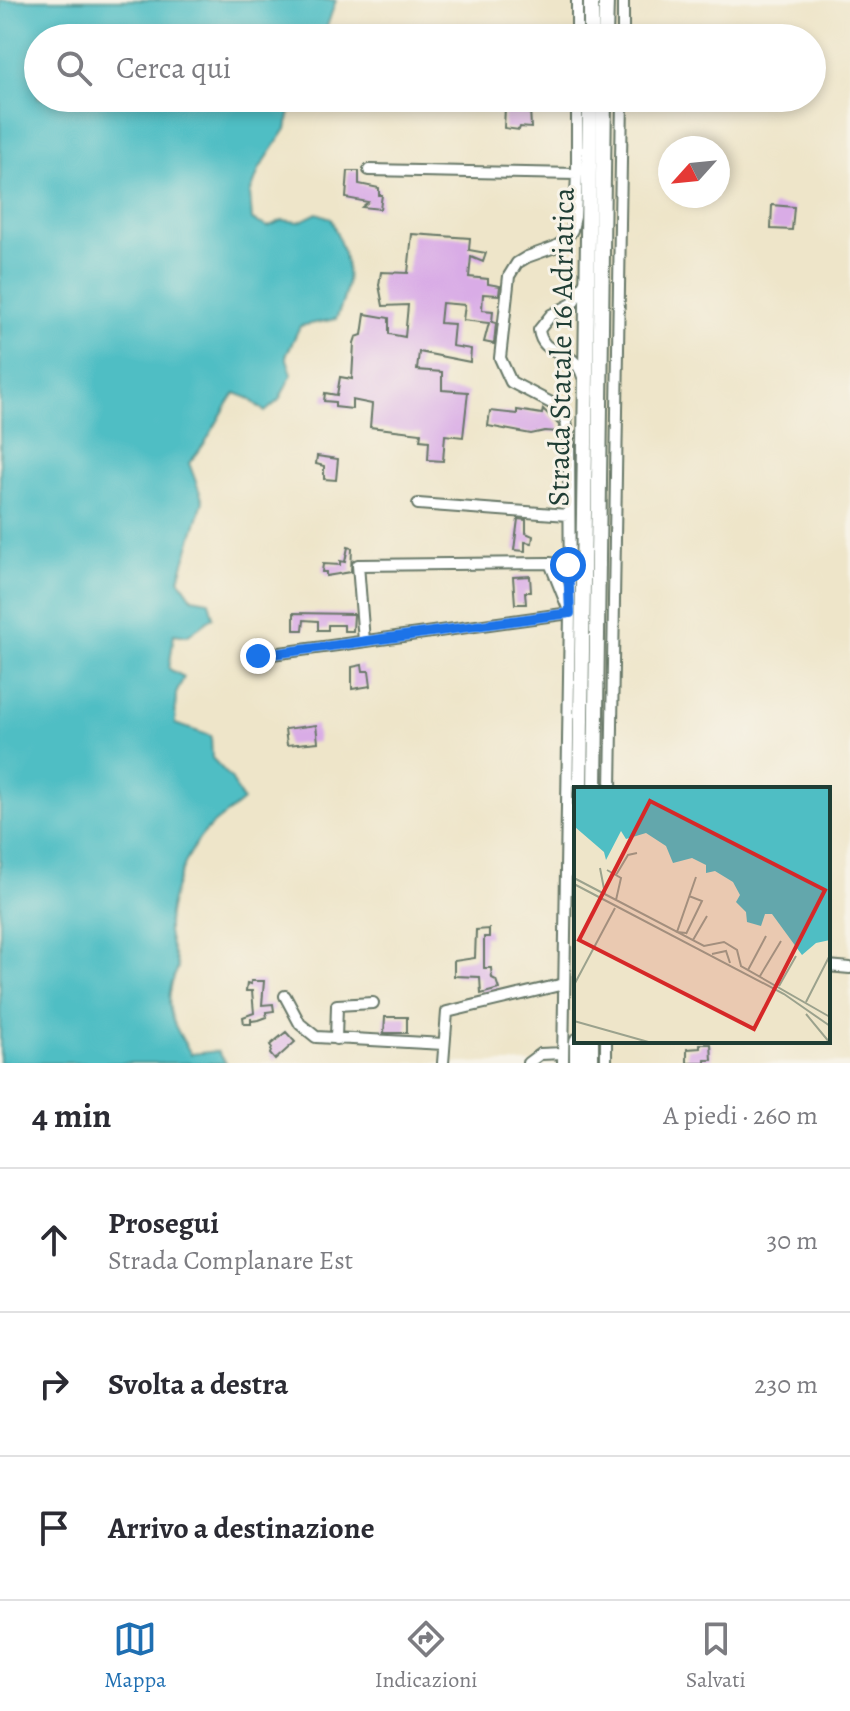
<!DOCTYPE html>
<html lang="it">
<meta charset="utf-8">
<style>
body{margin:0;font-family:Alegreya,serif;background:#f2f2f3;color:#2b2b33}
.compass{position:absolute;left:658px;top:136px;width:72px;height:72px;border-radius:50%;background:#fff;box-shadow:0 4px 12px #0003;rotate:243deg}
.stop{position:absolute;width:24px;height:24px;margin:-18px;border:6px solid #1a73e8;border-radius:50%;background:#fff}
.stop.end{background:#1a73e8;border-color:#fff;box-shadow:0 2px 8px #0008}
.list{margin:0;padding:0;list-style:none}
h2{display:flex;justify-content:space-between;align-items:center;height:104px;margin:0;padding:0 32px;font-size:34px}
h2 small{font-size:26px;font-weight:400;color:#7c7c81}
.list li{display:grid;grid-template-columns:52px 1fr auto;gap:24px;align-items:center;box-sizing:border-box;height:144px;padding:0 32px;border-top:2px solid #e1e1e2}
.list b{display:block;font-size:30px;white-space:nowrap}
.list p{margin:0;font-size:26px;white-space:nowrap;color:#7c7c81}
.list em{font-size:26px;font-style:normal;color:#7c7c81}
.icon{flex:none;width:44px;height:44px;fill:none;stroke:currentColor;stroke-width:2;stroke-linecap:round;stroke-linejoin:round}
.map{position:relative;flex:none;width:850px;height:1063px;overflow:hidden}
.search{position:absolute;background:#fff;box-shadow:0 4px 12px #0003;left:24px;right:24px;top:24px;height:88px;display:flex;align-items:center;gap:20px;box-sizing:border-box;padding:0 28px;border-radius:44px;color:#7c7c81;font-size:30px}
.sheet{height:536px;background:#fff}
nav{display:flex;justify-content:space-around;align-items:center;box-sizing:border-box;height:112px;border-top:2px solid #e1e1e2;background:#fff;font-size:22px;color:#7c7c81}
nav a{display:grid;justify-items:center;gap:4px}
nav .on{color:#1f6fb2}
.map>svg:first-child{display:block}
</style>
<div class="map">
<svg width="850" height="1063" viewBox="0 0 850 1063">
<rect width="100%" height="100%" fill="#f7f3e8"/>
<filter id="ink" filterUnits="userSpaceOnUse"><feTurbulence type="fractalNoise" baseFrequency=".0125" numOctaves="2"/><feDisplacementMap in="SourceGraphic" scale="16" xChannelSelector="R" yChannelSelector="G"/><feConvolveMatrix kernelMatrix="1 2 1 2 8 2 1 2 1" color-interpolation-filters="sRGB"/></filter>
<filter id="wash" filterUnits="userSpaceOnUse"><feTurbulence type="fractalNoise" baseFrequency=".006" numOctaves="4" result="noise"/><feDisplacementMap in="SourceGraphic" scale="32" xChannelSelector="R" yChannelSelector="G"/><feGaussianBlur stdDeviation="1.8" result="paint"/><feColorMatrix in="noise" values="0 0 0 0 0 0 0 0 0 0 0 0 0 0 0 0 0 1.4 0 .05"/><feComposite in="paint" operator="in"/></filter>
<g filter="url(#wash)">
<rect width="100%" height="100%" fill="#eee5c9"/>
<path fill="#4fbec4" stroke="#377e7c" stroke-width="2" d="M0,0H336L323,38H38V98H293L286,129L260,168L250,194L252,220L268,227L282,220L299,222L317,213L331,218C347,263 356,274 336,319L300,326L286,356L292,374L279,400L265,412L248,398L235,393C218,417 209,442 189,463L203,501L179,579L192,598L209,601L213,617L187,636L174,634L169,669L184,677L176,694L175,724L211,736L212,758L231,778L243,801C232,811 219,818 209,828C187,848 167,901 168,931C169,943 175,956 178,968C160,1004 172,1022 191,1054L218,1051L226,1063H0Z"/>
<g id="blocks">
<path fill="#d9ace6" d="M505,107L530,108L531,128L520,127L519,130L504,128Z
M348,171H359V184L379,188V195H382L380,209L362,207L368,202L346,198Z
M772,205L794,207L792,230L771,229Z
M412,234L470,238L469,250L486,253L483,262L471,257L469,277L488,279V284L500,286L499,295L483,294L482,310L493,311L492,322L496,323L494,344L484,342L489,323L463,320L465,305L442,303L440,323L454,324L452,346L471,349L470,362L419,352L417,370L442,372V390L468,392L463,437L445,435L443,461L428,460L429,441L420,440L421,433L370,427L372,404L352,400V409L335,407V402L324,401L325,393L337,395L340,377L352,379L354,343L356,337L362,335L365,314L389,318V334L405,337L408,305L383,306L379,285L381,272L408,273Z
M543,409L559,425V432L545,431L531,434L488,426L490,411L517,414V410L542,414Z
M317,456L338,459L336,480L324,479V466L316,464Z
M518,519L526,520V533L533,536L532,543L525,542V551L514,550Z
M348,547L352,548L351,572L326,576V572H322L323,564L340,565V561L345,562Z
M530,576L531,592H525L526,604H515L513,577Z
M294,613L354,614L353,631H344V625H328V630H318V621L304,620L303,630H294Z
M362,665L363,671H369L371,686L352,689V667Z
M316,725L318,742L287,745L285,729Z
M489,929V937H484V968H491L492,978L496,980L499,989L481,994L480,977L454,976V961L475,958L476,930Z
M251,981H264L262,1005L273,1004L274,1011L266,1012L267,1017L259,1020L251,1021V1018V1024H244L243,1017L254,1013L252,991H246L247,983L251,984Z
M385,1017H407V1033H384Z
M286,1032L295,1042L275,1060L270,1054L272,1048L270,1045Z
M700,1044H711L712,1060H705V1063H687V1049L700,1048Z"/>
</g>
</g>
<g filter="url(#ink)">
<use href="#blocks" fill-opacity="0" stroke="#677868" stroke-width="2"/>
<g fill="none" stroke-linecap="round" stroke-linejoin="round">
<defs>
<path id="minor" d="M577,38V0
M623,38V0
M369,170L577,174
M583,377C573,344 543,360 539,330L551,315L572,304L585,282
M418,504L568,515
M364,641L358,565L550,563L568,565
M258,656L570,613L550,563
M611,789L622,98
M828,966L850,968
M285,996L300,1024L316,1037L444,1044
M336,1039L337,1005L373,1003
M443,1063L447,1012L564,984
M528,1063L540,1054L563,1053
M563,1063L570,613L569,444L566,420L557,406L511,382L500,358L509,276L517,263L527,257L555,247L566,240L572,230L575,217L577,174V98
M606,1063V1041"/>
<path id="highway" d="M591,38V0
M605,38L606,0
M580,789L590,98
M595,789L604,98
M577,1063V1041
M591,1063V1041"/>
</defs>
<use href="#minor" stroke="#677868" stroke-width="14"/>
<use href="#highway" stroke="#677868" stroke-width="18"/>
<use href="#minor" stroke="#fff" stroke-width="10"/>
<use href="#highway" stroke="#fff" stroke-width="14"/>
</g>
</g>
<g fill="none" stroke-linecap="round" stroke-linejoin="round" filter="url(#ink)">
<path stroke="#1a73e8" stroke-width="10" d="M258,656L570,613L568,565"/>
</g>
<g text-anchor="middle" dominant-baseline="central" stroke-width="6" stroke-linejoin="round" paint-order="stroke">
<g font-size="30" fill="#1f3d34" stroke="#f7f3e8">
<text transform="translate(561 347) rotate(-89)">Strada Statale 16 Adriatica</text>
</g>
</g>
<g transform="translate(574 787)">
<rect width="256" height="256" fill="#eee5c9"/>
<path d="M0,0H256V153L242,156L228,168L198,127H191L187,139L173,135L172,125L162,115L166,108L159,95L141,84L132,86V78L118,71L99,76L92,59L72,46L52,52L47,44L32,73L30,65L1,40Z" fill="#4fbec4"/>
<path fill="none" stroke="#9ba28d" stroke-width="2" d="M26,81L31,107M33,83L47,91L42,113M42,88L54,68L63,66M0,91L130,159L150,155L163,163L167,179L256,230M0,97L210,207L256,239M112,146L103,145L122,90M112,147L128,114L115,109M119,153L133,129M138,167L152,164L156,176M174,183L192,149M186,189L207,154M0,198L41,121M205,199L222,169M232,215L256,168M232,227L256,256M0,234L78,256"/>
<path fill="#d62828" fill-opacity="0.15" stroke="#d62828" stroke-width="4" d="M76,14L251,103L180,242L5,153Z"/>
<rect width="256" height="256" fill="none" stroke="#1f3d34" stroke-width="4"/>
</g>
</svg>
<svg class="compass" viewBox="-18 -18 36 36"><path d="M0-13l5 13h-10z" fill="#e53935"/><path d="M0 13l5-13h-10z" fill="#7c7c81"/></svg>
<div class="stop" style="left:568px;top:565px"></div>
<div class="stop end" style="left:258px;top:656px"></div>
<div class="search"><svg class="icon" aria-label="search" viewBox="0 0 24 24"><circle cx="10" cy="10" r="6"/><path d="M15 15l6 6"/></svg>Cerca qui</div>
</div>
<section class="sheet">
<h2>4 min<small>A piedi · 260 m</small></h2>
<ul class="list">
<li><svg class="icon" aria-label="ahead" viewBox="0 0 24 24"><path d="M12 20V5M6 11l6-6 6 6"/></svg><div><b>Prosegui</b><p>Strada Complanare Est</p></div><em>30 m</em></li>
<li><svg class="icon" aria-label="right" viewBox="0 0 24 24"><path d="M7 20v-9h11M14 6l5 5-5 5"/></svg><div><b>Svolta a destra</b></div><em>230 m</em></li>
<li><svg class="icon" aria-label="arrive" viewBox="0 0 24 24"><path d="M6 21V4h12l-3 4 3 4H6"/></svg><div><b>Arrivo a destinazione</b></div></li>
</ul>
</section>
<nav>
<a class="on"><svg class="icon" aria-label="map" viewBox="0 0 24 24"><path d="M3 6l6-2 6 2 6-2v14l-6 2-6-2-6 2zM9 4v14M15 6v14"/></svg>Mappa</a>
<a><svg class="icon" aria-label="directions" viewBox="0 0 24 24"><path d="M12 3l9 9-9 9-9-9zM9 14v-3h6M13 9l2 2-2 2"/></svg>Indicazioni</a>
<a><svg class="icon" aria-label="saved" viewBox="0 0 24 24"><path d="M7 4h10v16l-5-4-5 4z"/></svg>Salvati</a>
</nav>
